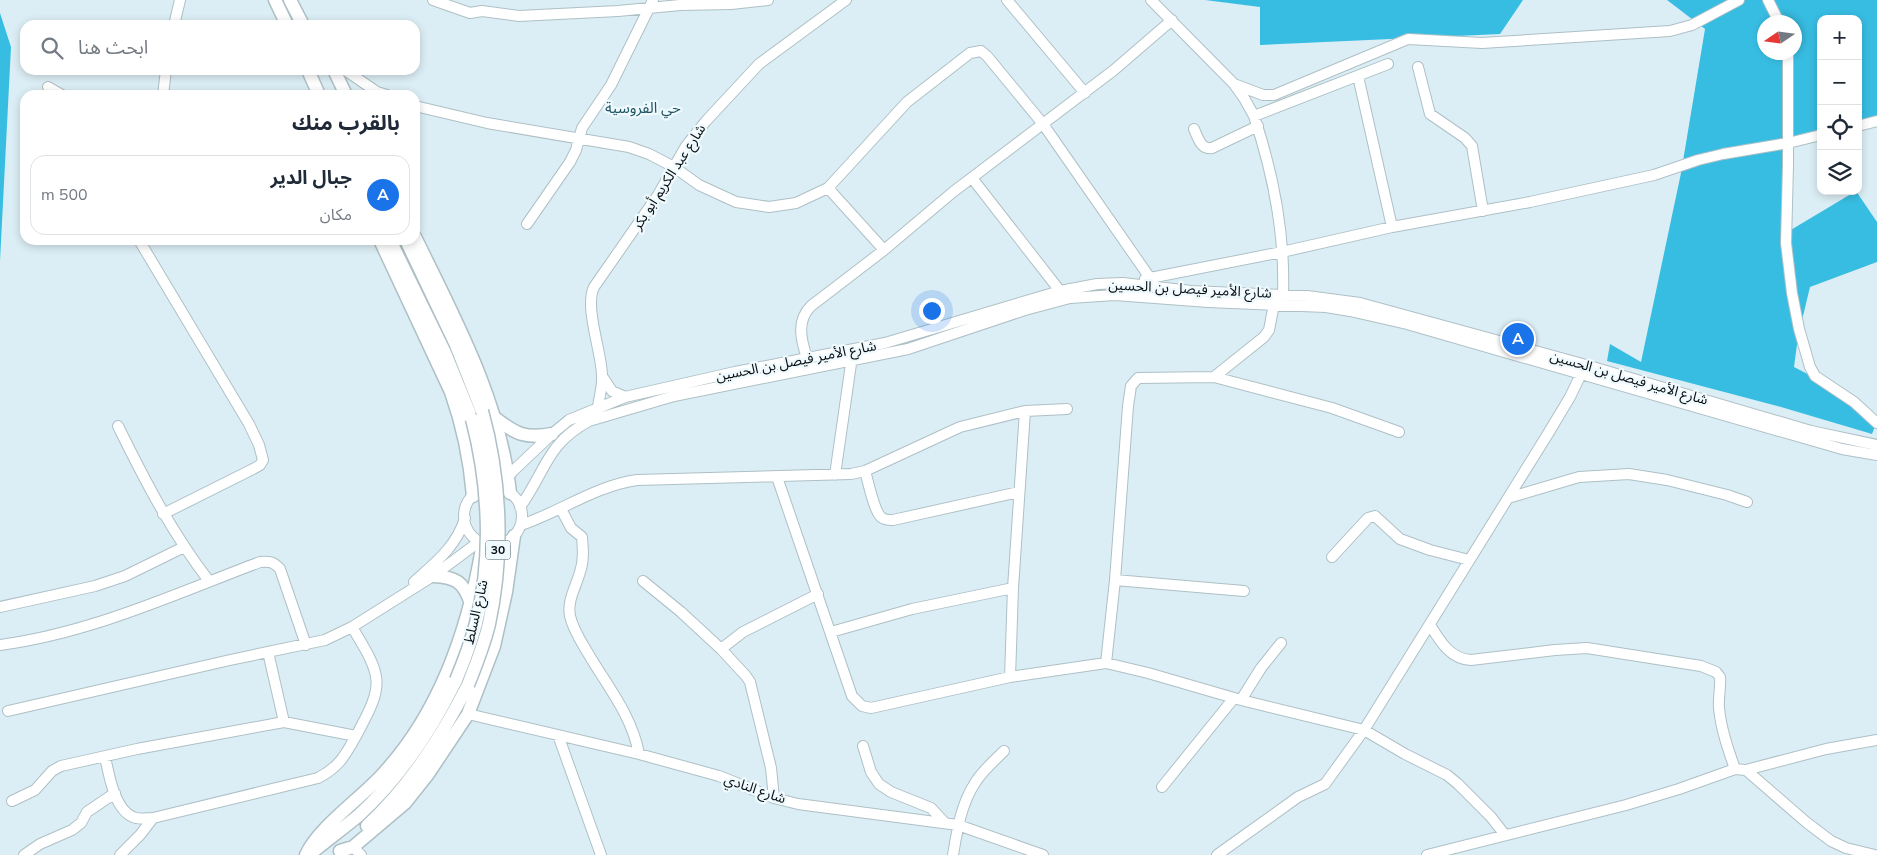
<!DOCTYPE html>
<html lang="ar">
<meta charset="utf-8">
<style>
body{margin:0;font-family:"Nunito Sans","Noto Sans Arabic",sans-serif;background:#f6f6f7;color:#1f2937;direction:rtl}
.controls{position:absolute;right:15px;top:15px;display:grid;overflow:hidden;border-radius:10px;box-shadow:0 2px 8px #0003}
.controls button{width:45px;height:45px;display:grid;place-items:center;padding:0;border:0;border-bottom:1px solid #e0e1e3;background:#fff;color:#1f2937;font:25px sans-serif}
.compass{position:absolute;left:1757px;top:15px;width:45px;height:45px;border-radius:50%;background:#fff;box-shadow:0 2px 8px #0003;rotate:257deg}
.you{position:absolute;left:931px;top:310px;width:18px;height:18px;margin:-12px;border:4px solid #fff;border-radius:50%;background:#1a73e8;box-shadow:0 0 0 8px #1a73e833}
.badge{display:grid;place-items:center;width:32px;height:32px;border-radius:50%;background:#1a73e8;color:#fff;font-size:16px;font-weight:700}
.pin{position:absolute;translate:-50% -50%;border:2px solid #fff;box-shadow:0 1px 5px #0006}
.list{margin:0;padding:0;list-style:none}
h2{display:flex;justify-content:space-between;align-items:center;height:65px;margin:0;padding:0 20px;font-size:21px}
h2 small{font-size:16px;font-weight:400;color:#747a83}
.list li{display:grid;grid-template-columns:32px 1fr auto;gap:15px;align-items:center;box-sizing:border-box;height:80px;margin:0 10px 10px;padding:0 10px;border:1px solid #e0e1e3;border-radius:15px}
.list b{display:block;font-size:19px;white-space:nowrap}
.list p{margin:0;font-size:16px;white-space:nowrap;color:#747a83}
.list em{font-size:16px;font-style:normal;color:#747a83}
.icon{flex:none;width:28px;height:28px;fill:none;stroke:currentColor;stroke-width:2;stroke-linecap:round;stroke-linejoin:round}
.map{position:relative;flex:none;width:1877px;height:855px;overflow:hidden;direction:ltr}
.search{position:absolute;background:#fff;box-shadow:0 2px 8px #0003;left:20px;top:20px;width:400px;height:55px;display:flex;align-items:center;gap:12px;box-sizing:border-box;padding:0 18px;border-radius:15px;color:#747a83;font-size:19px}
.panel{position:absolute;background:#fff;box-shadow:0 2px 8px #0003;left:20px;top:90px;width:400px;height:155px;border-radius:15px;direction:rtl}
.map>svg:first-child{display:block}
</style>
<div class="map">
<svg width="1877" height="855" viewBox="0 0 1877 855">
<rect width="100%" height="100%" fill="#dceef5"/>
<path fill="#38bde2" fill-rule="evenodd" d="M1205,0H1523L1500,34L1260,45V7Z
M1667,0H1877V119L1858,125V19H1821V136L1788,146L1784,234L1856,191L1877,222V262L1810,287L1798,337L1794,367L1835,388L1877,421L1872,434L1781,407L1607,361L1610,344L1641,362L1681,173L1705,29ZM1764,22H1794V52H1764Z
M0,13L11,47L0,261Z"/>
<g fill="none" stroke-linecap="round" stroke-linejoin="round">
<defs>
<path id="minor" d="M433,0L470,13L482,11L519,16L618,11L680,5L731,4L768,0
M1007,0L1085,93
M1151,0L1234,84L1244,98L1254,116
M1768,0L1779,22
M174,25L180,0
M1788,52V165L1786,243L1792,293L1799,329L1810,367L1815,376L1854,402L1877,423
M1418,67L1430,114L1465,138L1472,146L1483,211
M345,70L377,92L387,95
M1358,76L1392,227
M1234,84L1263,95H1274L1408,39L1482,43L1670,31L1692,25L1739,0
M48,87L62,95
M163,95L166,70
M415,106L487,123L629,147L649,154L674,167L699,185L736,202L769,207L796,203L828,188L907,102L970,53L981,51L987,56L1043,124L1150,278
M1858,126L1877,121
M1194,129C1198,138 1201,150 1212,148L1258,126
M972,178L1060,291
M828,188L884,250
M527,224L570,162L576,150L582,128L611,85L653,0
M139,240L249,424L259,445L263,460L260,465L253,469L163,514
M1145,279L1282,252L1392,227L1530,202L1654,175L1698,160L1723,154L1788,143L1821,135
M1283,294C1285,234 1273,173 1254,116L1388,64
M807,358C801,340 796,321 811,306L884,250L953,192L1114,70L1172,20
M602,376L612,391L625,397
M1214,377L1264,337L1269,330L1274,304
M598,407C599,397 603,386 602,376C602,353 584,307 594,287L658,195L686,146L706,121L759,64L846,0
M118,426C145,481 172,533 209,581
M865,471C868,481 874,511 881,517C884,520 889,520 893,520L1019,492
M835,475L852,357
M777,477L852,696L862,706L871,708L1010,677L1106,663L1148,673L1241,700L1364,730L1549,432L1570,397L1583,370
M505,481L513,471L552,434L569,420L625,397L735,372L885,343L1060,291L1097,284L1123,283L1191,291L1307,296L1360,303L1586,365L1811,431L1877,445
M464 516a29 29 0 1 1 58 0a29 29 0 1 1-58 0Z
M1508,498L1579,477L1629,474L1667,480L1727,495L1747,502
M520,507C546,471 546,444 589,421L674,396L908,349L1025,310L1070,298L1115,295L1208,302L1326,307L1350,311L1407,324L1842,449L1877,455
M561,509L571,528L582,537C583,549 584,561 580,572C576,587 567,600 570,616C573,630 582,643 589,655C608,687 632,716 639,754
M521,525C560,512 595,486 637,480L851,474L865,471L960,427L1025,411L1067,409
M1332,557L1368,518L1375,516L1400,539L1430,550L1469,560
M1115,580L1244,591
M643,581L681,612L721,649
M414,582C435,563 457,546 465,518
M0,607L95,586L125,576L184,547
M1430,625C1440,641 1450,659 1471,660L1555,650L1587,648L1701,666L1716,672L1720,677C1721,687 1718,698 1719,708C1721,729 1728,749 1735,769
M352,627C383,678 385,683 356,736
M831,632L912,609L1013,588
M0,645C91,633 175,594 260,562C270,561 274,562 280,569L306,645
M1106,663L1115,580L1128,406L1131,386L1138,378L1214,377L1332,408L1399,432
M1010,677L1013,588L1025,411
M1241,700L1261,668L1281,643
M8,711L230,660L325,640L352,627L433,576L480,541
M468,714L639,754L719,776L774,798L798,804L958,825L1043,855
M558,735L601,855
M863,746L871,772L879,784L891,792L931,808L944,822
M105,757C109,774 114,809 133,817C139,820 146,818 153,818L318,778C339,767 345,756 356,736L284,722L268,652
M1746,770L1806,822L1831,841L1846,848L1875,855
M1162,787L1234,698
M774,798L771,768L750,682L746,676L721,649L743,632L818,594
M12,801L35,790L52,771L61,766L137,749L284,722
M353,847L361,855
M24,855L40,844L72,830L81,823L87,812L115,793
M120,855L140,835L153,818
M953,855C957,831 961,804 975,783C982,771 994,761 1004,751
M1217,855L1298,797L1325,784L1364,730L1405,754L1447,775L1458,784L1491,817L1505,835
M1427,855L1626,805L1679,789L1735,769L1746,770L1826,749L1877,740"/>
<path id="major" d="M275,0L287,25
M290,0L303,25
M308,70L319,95
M334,70L346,95
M415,237C455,319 500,401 510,493
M380,240L451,392C463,426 470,460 473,496
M390,240L445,353L472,419
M406,240L456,345L482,411
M495,418C516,434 525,439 552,434
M433,576C456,577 464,582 471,604
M367,826C410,786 441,738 468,685
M340,851L353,847L405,803L428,774L468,714L494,646L506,592L514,536
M310,854C326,841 342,829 358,816C400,778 431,731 456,680
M306,855C318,828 360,799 382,775C440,713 468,631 482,548"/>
</defs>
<use href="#minor" stroke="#aec0c6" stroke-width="12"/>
<use href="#major" stroke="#aec0c6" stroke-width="15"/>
<use href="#minor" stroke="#fff" stroke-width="10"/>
<use href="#major" stroke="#fff" stroke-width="12"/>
<defs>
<path id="major-bridge" d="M456,680C464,661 471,642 476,623C493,557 489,484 472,419
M468,685C476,665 484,645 489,624C504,555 501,479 482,411"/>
</defs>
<use href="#major-bridge" stroke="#aec0c6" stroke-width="15" stroke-linecap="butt"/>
<use href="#major-bridge" stroke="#fff" stroke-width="12"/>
</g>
<g text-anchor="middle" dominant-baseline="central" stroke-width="4.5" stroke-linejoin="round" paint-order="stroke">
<rect fill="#effafe" stroke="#4d5457" stroke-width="1" x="485.5" y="540.5" width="25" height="19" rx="4"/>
<g font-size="12" font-weight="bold" fill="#080d0f">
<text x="498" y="550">30</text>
</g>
<g font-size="14" fill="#080d0f" stroke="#effafe">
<text transform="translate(669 177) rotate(-57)">شارع عبد الكريم أبو بكر</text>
<text transform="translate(1190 289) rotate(3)">شارع الأمير فيصل بن الحسين</text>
<text transform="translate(796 361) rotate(-11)">شارع الأمير فيصل بن الحسين</text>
<text transform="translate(1629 378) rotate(16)">شارع الأمير فيصل بن الحسين</text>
<text transform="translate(476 612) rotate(-77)">شارع السلط</text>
<text transform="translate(755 789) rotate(19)">شارع النادي</text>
</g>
<g font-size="15" fill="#205463" stroke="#effafe">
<text x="643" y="108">حي الفروسية</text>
</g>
</g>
</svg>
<div class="controls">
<button>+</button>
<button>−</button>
<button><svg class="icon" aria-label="locate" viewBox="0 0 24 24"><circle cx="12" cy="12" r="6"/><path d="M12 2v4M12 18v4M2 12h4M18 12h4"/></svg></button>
<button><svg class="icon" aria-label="layers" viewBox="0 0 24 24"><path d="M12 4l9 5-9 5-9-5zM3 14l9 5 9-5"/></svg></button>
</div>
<svg class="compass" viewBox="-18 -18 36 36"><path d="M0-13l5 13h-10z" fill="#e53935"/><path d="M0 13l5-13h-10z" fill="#747a83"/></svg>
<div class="you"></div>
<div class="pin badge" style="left:1518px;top:339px">A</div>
<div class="search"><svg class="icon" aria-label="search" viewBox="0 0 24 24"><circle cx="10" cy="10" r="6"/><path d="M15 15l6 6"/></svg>ابحث هنا</div>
<section class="panel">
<h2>بالقرب منك<small></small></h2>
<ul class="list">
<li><span class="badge">A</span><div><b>جبال الدير</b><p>مكان</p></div><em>500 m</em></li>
</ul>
</section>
</div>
